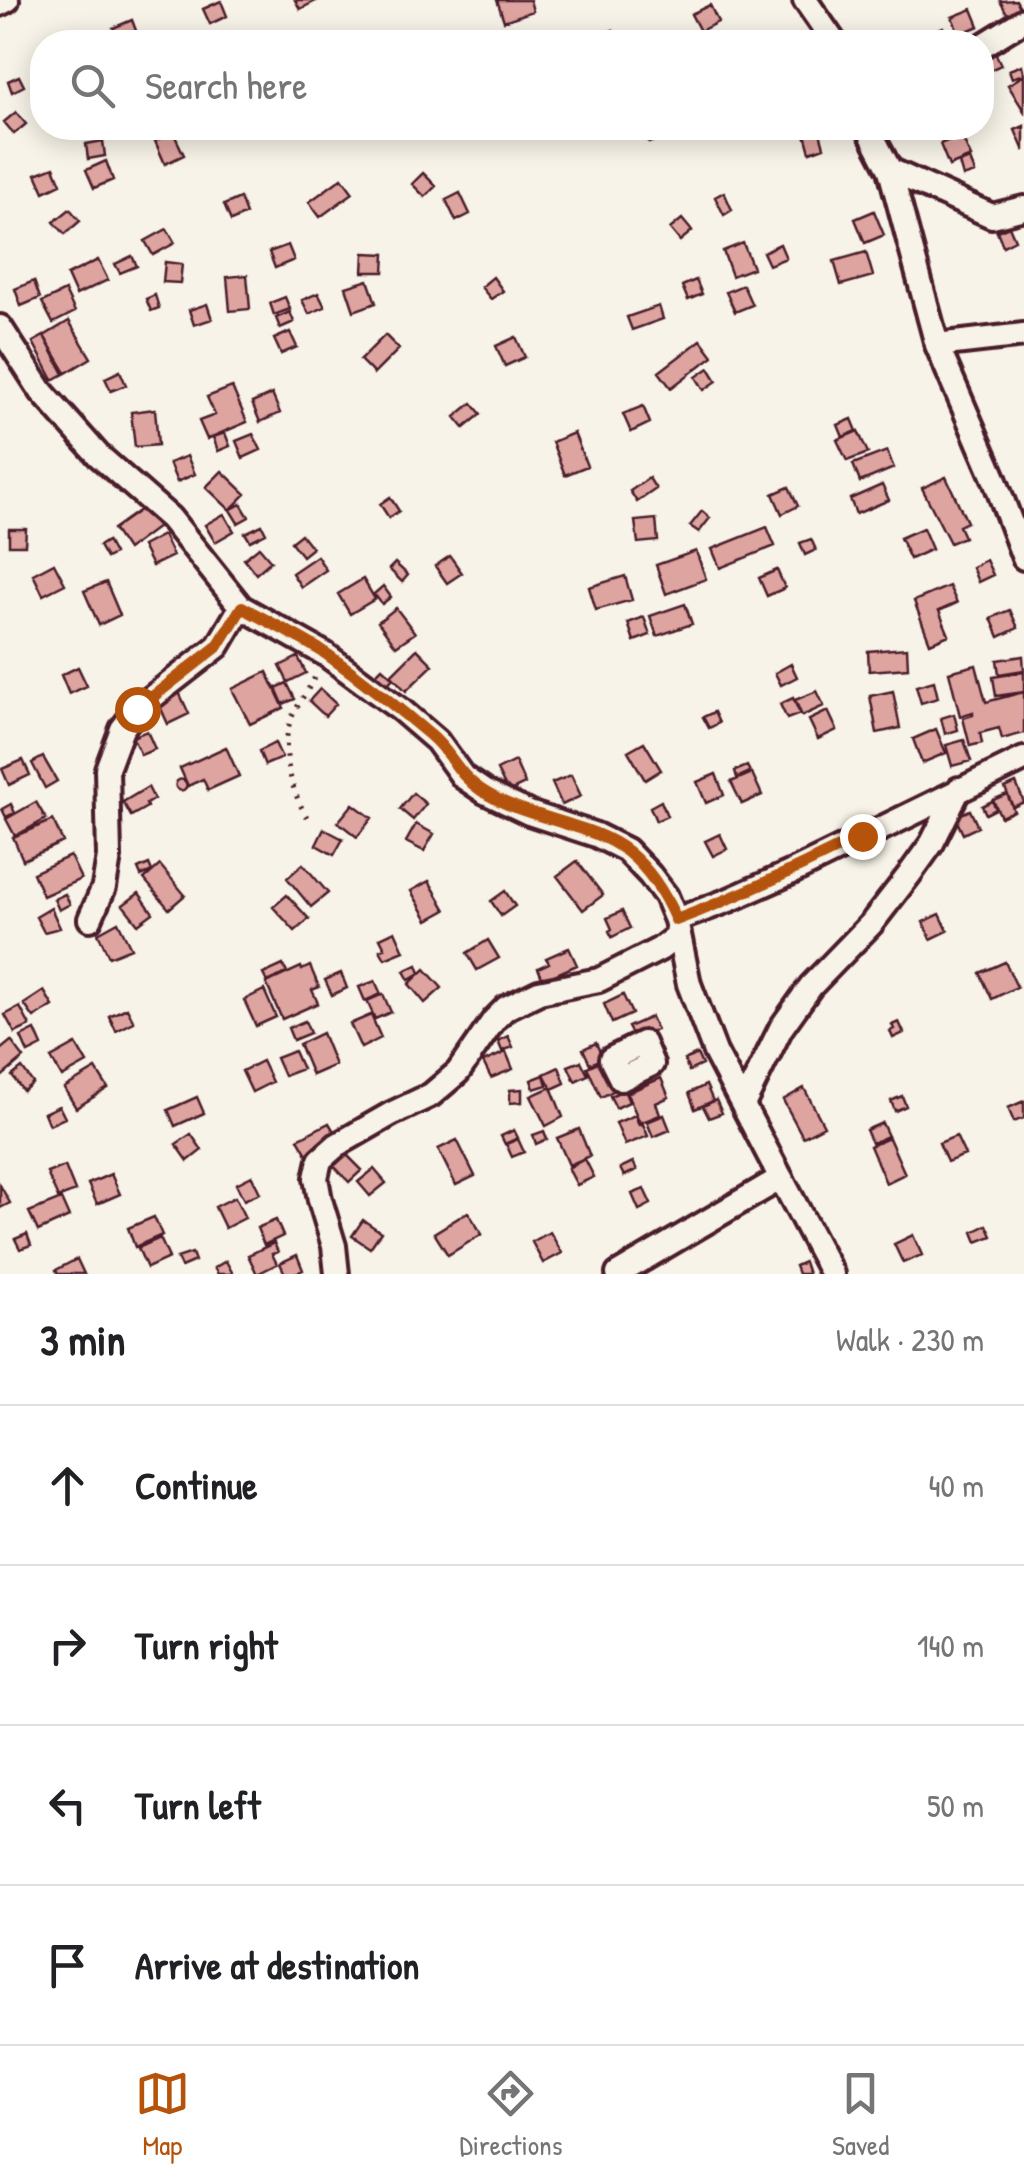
<!DOCTYPE html>
<meta charset="utf-8">
<style>
body{margin:0;font-family:"Patrick Hand",sans-serif;background:#f2f2f2;color:#202124}
.stop{position:absolute;width:30px;height:30px;margin:-22px;border:8px solid #b45309;border-radius:50%;background:#fff}
.stop.end{background:#b45309;border-color:#fff;box-shadow:0 2px 10px #0008}
.list{margin:0;padding:0;list-style:none}
h2{display:flex;justify-content:space-between;align-items:center;height:130px;margin:0;padding:0 40px;font-size:42px}
h2 small{font-size:32px;font-weight:400;color:#757577}
.list li{display:grid;grid-template-columns:65px 1fr auto;gap:30px;align-items:center;box-sizing:border-box;height:160px;padding:0 40px;border-top:2px solid #e0e0e0}
.list b{display:block;font-size:38px;white-space:nowrap}
.list em{font-size:32px;font-style:normal;color:#757577}
.icon{flex:none;width:55px;height:55px;fill:none;stroke:currentColor;stroke-width:2;stroke-linecap:round;stroke-linejoin:round}
.map{position:relative;flex:none;width:1024px;height:1274px;overflow:hidden}
.search{position:absolute;background:#fff;box-shadow:0 5px 25px #0003;left:30px;right:30px;top:30px;height:110px;display:flex;align-items:center;gap:25px;box-sizing:border-box;padding:0 35px;border-radius:40px;color:#757577;font-size:38px}
.sheet{height:770px;background:#fff}
nav{display:flex;justify-content:space-around;align-items:center;box-sizing:border-box;height:140px;border-top:2px solid #e0e0e0;background:#fff;font-size:28px;color:#757577}
nav a{display:grid;justify-items:center;gap:5px}
nav .on{color:#b45309}
.map>svg:first-child{display:block}
</style>
<div class="map">
<svg width="1024" height="1274" viewBox="0 0 1024 1274">
<rect width="100%" height="100%" fill="#f7f3e8"/>
<filter id="ink" filterUnits="userSpaceOnUse"><feTurbulence type="fractalNoise" baseFrequency=".01" numOctaves="2"/><feDisplacementMap in="SourceGraphic" scale="20" xChannelSelector="R" yChannelSelector="G"/><feConvolveMatrix kernelMatrix="1 2 1 2 8 2 1 2 1" color-interpolation-filters="sRGB"/></filter>
<g filter="url(#ink)">
<path fill="#dea4a0" stroke="#4a1f2b" stroke-width="2.5" d="M295,0H318L300,9Z
M497,0H530L533,11L504,21Z
M1016,0L1021,9L1009,17L1000,1Z
M221,1L227,16L210,24L203,9Z
M710,5L718,22L700,31L691,14Z
M972,9L979,26L959,34L952,17Z
M132,20L138,36L119,42L113,28Z
M943,27L949,42H926L923,35Z
M613,30L618,42H592L591,39Z
M994,50L1001,65L982,74V56Z
M1022,65L1024,74L1012,78L1009,70Z
M1024,75V111L1008,85Z
M19,76L24,86L12,92L8,81Z
M16,112L26,124L14,134L4,122Z
M1024,126V151L1015,130Z
M654,128H668L671,134L649,143L644,132Z
M819,129L824,147L810,152L805,134Z
M173,132L184,155L165,164L155,141Z
M961,135L971,157L949,166L940,144Z
M103,141L105,156L88,159L86,144Z
M970,159L975,173L963,177L959,163Z
M106,161L113,180L94,188L86,170Z
M54,167L61,184L44,192L36,174Z
M423,173L436,186L425,197L412,184Z
M342,178L353,193L320,217L309,202Z
M724,192L732,210L724,215L715,197Z
M460,193L470,214L456,221L446,200Z
M240,198L246,214L231,221L224,205Z
M70,209L80,221L65,234L54,222Z
M874,211L884,235L865,243L855,219Z
M682,219L692,231L680,241L670,229Z
M1009,226L1015,240L1003,246L997,231Z
M167,229L175,243L153,255L145,241Z
M743,243L753,268L732,276L723,251Z
M780,244L786,258L769,265L763,252Z
M288,245L294,260L275,268L269,252Z
M866,252L873,276L841,285L834,261Z
M364,253L385,254L384,272H363Z
M132,256L137,266L120,273L115,264Z
M98,260L108,280L76,295L67,275Z
M165,262L182,264L180,283L163,282Z
M247,275L250,309L230,311L227,277Z
M493,277L503,291L491,299L481,287Z
M368,280L376,303L354,311L346,287Z
M696,280L702,294L688,300L682,286Z
M34,281L40,298L21,306L15,289Z
M743,285L752,305L735,312L726,292Z
M65,291L75,312L53,323L42,302Z
M318,293L325,307L309,314L302,300Z
M155,295L159,308L151,311L146,299Z
M285,297L290,309L274,315L270,303Z
M207,304L212,319L194,325L189,310Z
M659,306L663,319L632,330L627,317Z
M290,312L294,322L280,328L276,318Z
M69,321L91,358L66,373L44,336Z
M290,332L297,347L281,354L274,339Z
M385,335L399,349L374,374L360,360Z
M44,336L64,374L53,380L33,342Z
M516,337L525,357L505,366L496,346Z
M701,340L713,356L671,388L659,372Z
M709,368L717,381L704,390L696,377Z
M120,371L126,385L111,391L105,378Z
M232,387L247,422L207,439L199,421L215,415L207,397Z
M272,394L280,413L260,422L252,403Z
M472,403L481,414L464,428L455,417Z
M643,406L650,423L631,432L623,414Z
M155,409L158,445L135,447L131,412Z
M852,419L857,431L843,437L838,425Z
M858,431L868,453L847,461L837,440Z
M225,433L230,446L218,451L213,437Z
M574,433L587,466L565,475L552,442Z
M253,434L261,450L243,458L236,441Z
M887,451L894,468L860,482L853,464Z
M187,456L195,474L177,482L169,463Z
M222,471L246,494L230,510L206,487Z
M946,477L967,522L959,526L964,537L950,543L922,488Z
M649,478L656,489L637,502L630,491Z
M882,485L889,500L856,514L850,499Z
M789,487L798,506L782,514L773,494Z
M390,497L399,511L389,518L380,504Z
M241,504L249,517L238,523L230,510Z
M144,507L158,527L127,550L113,529Z
M702,511L710,518L699,532L690,526Z
M224,514L234,531L215,542L205,525Z
M656,519L658,541L638,543L635,521Z
M262,525L266,533L250,541L245,533Z
M767,527L775,546L720,568L712,549Z
M923,528L932,549L910,559L900,538Z
M9,529H26L25,545H9Z
M301,534L312,548L302,556L291,542Z
M163,535L173,556L152,566L142,546Z
M811,539L816,550L805,555L800,543Z
M107,541L114,554L106,558L99,546Z
M259,547L271,561L256,574L244,559Z
M696,551L706,579L666,594L656,565Z
M317,556L326,570L301,587L292,573Z
M450,556L462,573L447,583L435,566Z
M986,560L993,575L978,582L972,567Z
M54,563L65,584L43,595L33,574Z
M395,563L408,575L402,582L389,569Z
M777,570L785,588L767,596L759,578Z
M625,576L632,600L596,610L589,587Z
M363,579L375,599L350,614L338,594Z
M106,582L120,615L99,625L84,591Z
M383,586L391,597L382,604L374,594Z
M949,586L957,603L939,611L949,635L930,643L914,601Z
M685,604L692,624L657,636L650,616Z
M396,608L415,633L396,646L378,622Z
M1010,610L1018,628L999,637L991,618Z
M644,617L650,635L634,641L628,623Z
M907,648L908,668L869,671L868,651Z
M417,649L433,665L406,691L391,675Z
M1023,656L1024,670L999,674L997,660Z
M298,657L306,673L288,682L280,666Z
M791,664L797,677L781,685L775,673Z
M976,665L986,702L1024,692V733L1002,739L999,728L980,733L982,743L970,746L963,718L973,715V712L960,716L949,672Z
M78,667L87,686L69,694L61,675Z
M382,668L393,678L385,687L374,676Z
M267,672L284,708L250,724L232,689Z
M1024,672V692L996,696L993,677Z
M934,681L938,698L921,703L916,686Z
M287,683L295,699L283,704L276,688Z
M320,689L336,704L325,716L309,701Z
M817,691L824,706L802,716L795,700Z
M893,691L900,728L877,733L870,696Z
M179,692L189,714L168,724L158,702Z
M793,698L800,714L787,719L780,704Z
M828,711L837,730L818,739L809,720Z
M714,712L719,723L709,728L703,717Z
M954,714L958,730L945,734L941,718Z
M936,729L946,753L922,763L913,739Z
M147,731L155,749L141,755L132,737Z
M964,740L971,761L952,766L946,745Z
M644,742L661,770L645,780L628,751Z
M275,743L282,758L265,765L259,751Z
M226,747L239,776L208,790L203,779L188,786L180,768Z
M43,757L57,781L45,788L32,763Z
M23,760L30,775L9,785L2,769Z
M515,761L525,784L508,792L497,770Z
M747,766L750,772L737,778L735,771Z
M752,773L762,795L742,804L731,782Z
M716,774L724,795L706,803L697,782Z
M571,775L581,796L562,805L552,783Z
M175.5 785a5.5 5.5 0 1 1 11 0a5.5 5.5 0 1 1-11 0Z
M1016,783L1024,802L1013,807L1005,788Z
M148,787L154,799L146,804L147,807L131,816L123,802Z
M413,793L426,804L413,820L400,809Z
M1007,794L1014,811L1001,817L993,800Z
M661,801L667,816L656,821L650,807Z
M992,801L996,809L986,814L982,806Z
M36,802L46,819L15,836L6,819Z
M11,804L15,813L6,817L2,809Z
M353,804L372,818L357,837L338,822Z
M970,810L978,827L963,834L955,817Z
M53,820L63,842L23,860L13,837Z
M416,824L434,834L424,851L406,842Z
M324,829L343,839L334,855L316,845Z
M720,834L727,849L713,856L705,841Z
M70,856L81,879L43,896L33,873Z
M577,861L603,895L583,910L557,876Z
M149,864L152,871L141,876L138,869Z
M303,864L328,893L311,907L287,878Z
M160,865L185,895L169,909L144,879Z
M429,881L446,910L428,920L411,891Z
M505,891L515,906L501,916L491,901Z
M139,893L153,913L138,924L123,905Z
M65,894L70,904L59,910L54,899Z
M287,895L309,919L295,931L273,907Z
M51,908L60,928L44,932L36,917Z
M622,911L630,928L612,937L609,931L612,929L607,918Z
M940,914L948,931L931,939L923,922Z
M118,922L131,948L109,957L98,933Z
M395,931L404,951L385,959L380,950L385,948L380,938Z
M488,940L499,958L477,970L467,953Z
M569,948L577,965L543,980L538,968L549,963L546,958Z
M1005,962L1017,987L992,999L980,973Z
M283,965L287,973L267,982L263,974Z
M417,965L420,973L409,980L404,971Z
M310,966L319,987L312,990L318,1003L282,1019L266,983L301,967L302,970Z
M425,969L442,988L425,1003L409,984Z
M341,973L347,988L332,995L325,980Z
M375,981L381,994L365,1001L359,987Z
M264,990L276,1017L256,1026L244,1000Z
M44,991L53,1006L34,1018L24,1004Z
M383,994L391,1012L375,1019L367,1001Z
M623,995L632,1014L612,1023L604,1004Z
M20,1007L30,1026L15,1033L5,1015Z
M127,1008L134,1022L116,1031L109,1016Z
M371,1015L381,1038L361,1048L350,1024Z
M651,1017L657,1030L635,1040L628,1027Z
M305,1021L310,1033L293,1040L288,1028Z
M899,1022L904,1033L893,1038L890,1031L894,1029L892,1025Z
M35,1030L42,1046L28,1053L21,1037Z
M322,1033L335,1065L312,1075L299,1044Z
M508,1036L513,1047L502,1051L498,1041Z
M11,1041L24,1058L0,1078V1050Z
M596,1043L603,1059L590,1064L583,1049Z
M76,1044L87,1063L62,1077L51,1058Z
M294,1051L302,1069L284,1076L276,1058Z
M506,1052L513,1069L491,1078L483,1062Z
M697,1054L702,1065L689,1071L684,1060Z
M604,1059L617,1089L601,1097L587,1067Z
M262,1061L272,1082L252,1092L242,1071Z
M581,1061L588,1075L575,1081L568,1066Z
M559,1067L565,1083L552,1089L544,1074Z
M22,1068L33,1083L23,1091L12,1076Z
M96,1069L108,1088L76,1108L64,1088Z
M544,1075L547,1085L534,1089L531,1080Z
M661,1078L669,1097L656,1103L660,1115L640,1123L627,1093Z
M706,1085L713,1101L695,1109L689,1093Z
M551,1087L563,1117L546,1126L531,1096Z
M804,1088L824,1126L803,1137L783,1100Z
M522,1089V1102L510,1103V1090Z
M624,1090L629,1102L616,1108L610,1096Z
M902,1096L906,1106L895,1111L891,1101Z
M197,1097L204,1113L175,1126L168,1110Z
M716,1100L722,1113L709,1118L703,1106Z
M1024,1101V1118L1014,1122L1008,1108Z
M59,1106L65,1118L49,1125L44,1113Z
M635,1115L639,1125L643,1124L648,1136L625,1145L616,1123Z
M664,1115L670,1130L653,1137L647,1122Z
M329,1123L338,1138L308,1156L298,1139Z
M882,1123L888,1136L872,1143L866,1130Z
M579,1129L590,1156L569,1165L557,1138Z
M514,1130L518,1138L505,1144L501,1136Z
M544,1131L547,1139L536,1144L533,1135Z
M191,1134L202,1150L188,1161L176,1144Z
M956,1136L965,1155L947,1162L939,1143Z
M889,1138L905,1174L886,1183L870,1146Z
M518,1139L524,1152L512,1157L506,1144Z
M457,1140L475,1176L456,1185L438,1149Z
M346,1154L362,1170L349,1182L334,1166Z
M585,1159L594,1177L577,1185L568,1168Z
M633,1162L637,1170L624,1176L620,1168Z
M65,1166L75,1191L58,1198L47,1173Z
M374,1169L386,1183L370,1196L358,1182Z
M111,1174L120,1194L97,1204L88,1184Z
M252,1176L260,1193L244,1200L236,1184Z
M0,1185L10,1203L0,1208Z
M644,1189L651,1204L639,1210L632,1194Z
M235,1197L245,1218L225,1228L215,1207Z
M61,1199L69,1217L38,1231L29,1212Z
M468,1212L482,1234L448,1255L434,1233Z
M154,1217L162,1235L135,1247L128,1228Z
M276,1220L283,1236L264,1245L257,1228Z
M363,1220L381,1232L370,1248L352,1236Z
M987,1225L992,1236L977,1242L973,1232Z
M550,1232L562,1253L543,1263L532,1242Z
M27,1234L31,1245L20,1249L15,1239Z
M913,1235L922,1255L903,1263L894,1244Z
M160,1238L169,1258L147,1268L138,1248Z
M274,1243L278,1252L272,1254L277,1264L257,1274L248,1255Z
M192,1253L195,1261L181,1267L177,1258Z
M297,1255L303,1270L293,1274H285L280,1263Z
M77,1259L84,1274H58L56,1270Z
M226,1261L233,1274H218L214,1268Z
M804,1262L808,1274H798L795,1266Z"/>
<g fill="none" stroke-linecap="round" stroke-linejoin="round">
<defs>
<path id="street" d="M805,0L834,42
M0,4L7,0
M982,46L1024,20
M868,128L890,170L937,345L994,478L1024,558
M890,170L992,216L1024,208
M0,327L42,392L98,455L170,518L241,607L325,654L401,710L437,741L463,777L485,792L529,813L596,835L626,850L650,875L666,896L676,920L689,984L715,1052L781,1178L618,1274
M937,345L1024,335
M90,919L104,887L109,857L107,769L122,729L137,709L218,646L241,607
M676,920L729,900L790,873L1024,759
M643,1043L652,1064L621,1079L611,1059Z
M743,1105L781,1028L811,986L871,924L909,875L932,843L959,789
M781,1178L832,1274
M337,1274L334,1246L320,1200L316,1178L320,1160L337,1145L391,1114L431,1095L458,1072L494,1020L506,1008L539,992L599,980L660,949L678,935"/>
</defs>
<use href="#street" stroke="#4a1f2b" stroke-width="30"/>
<path stroke="#4a1f2b" stroke-width="5" stroke-dasharray="2.5 8" stroke-linecap="butt" d="M307,817C291,792 279,745 292,717C299,702 309,689 316,675"/>
<use href="#street" stroke="#f7f3e8" stroke-width="22"/>
</g>
</g>
<g fill="none" stroke-linecap="round" stroke-linejoin="round" filter="url(#ink)">
<path stroke="#b45309" stroke-width="12" d="M137,709L218,646L242,607C270,623 301,637 328,655C363,680 397,707 430,735C451,752 456,773 481,790C524,819 591,822 628,852C650,870 665,894 676,920C740,896 801,867 862,836"/>
</g>
</svg>
<div class="stop" style="left:137px;top:709px"></div>
<div class="stop end" style="left:862px;top:836px"></div>
<div class="search"><svg class="icon" aria-label="search" viewBox="0 0 24 24"><circle cx="10" cy="10" r="6"/><path d="M15 15l6 6"/></svg>Search here</div>
</div>
<section class="sheet">
<h2>3 min<small>Walk · 230 m</small></h2>
<ul class="list">
<li><svg class="icon" aria-label="ahead" viewBox="0 0 24 24"><path d="M12 20V5M6 11l6-6 6 6"/></svg><div><b>Continue</b></div><em>40 m</em></li>
<li><svg class="icon" aria-label="right" viewBox="0 0 24 24"><path d="M7 20v-9h11M14 6l5 5-5 5"/></svg><div><b>Turn right</b></div><em>140 m</em></li>
<li><svg class="icon" aria-label="left" viewBox="0 0 24 24"><path d="M17 20v-9H6M10 6l-5 5 5 5"/></svg><div><b>Turn left</b></div><em>50 m</em></li>
<li><svg class="icon" aria-label="arrive" viewBox="0 0 24 24"><path d="M6 21V4h12l-3 4 3 4H6"/></svg><div><b>Arrive at destination</b></div></li>
</ul>
</section>
<nav>
<a class="on"><svg class="icon" aria-label="map" viewBox="0 0 24 24"><path d="M3 6l6-2 6 2 6-2v14l-6 2-6-2-6 2zM9 4v14M15 6v14"/></svg>Map</a>
<a><svg class="icon" aria-label="directions" viewBox="0 0 24 24"><path d="M12 3l9 9-9 9-9-9zM9 14v-3h6M13 9l2 2-2 2"/></svg>Directions</a>
<a><svg class="icon" aria-label="saved" viewBox="0 0 24 24"><path d="M7 4h10v16l-5-4-5 4z"/></svg>Saved</a>
</nav>
